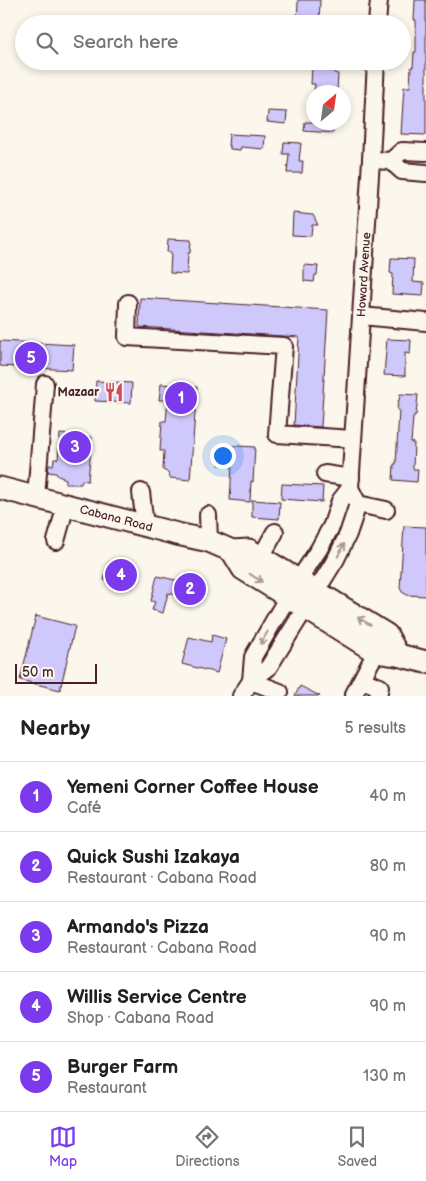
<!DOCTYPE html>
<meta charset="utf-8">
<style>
body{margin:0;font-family:"Balsamiq Sans",sans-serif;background:#f6f6f6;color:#202124}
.compass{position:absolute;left:306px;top:85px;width:45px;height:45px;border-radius:50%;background:#fff;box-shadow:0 2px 8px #0003;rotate:29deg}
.scale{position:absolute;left:15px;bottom:12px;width:82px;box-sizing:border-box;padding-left:5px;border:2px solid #4a1f2b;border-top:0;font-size:14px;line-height:18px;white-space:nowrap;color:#4a1f2b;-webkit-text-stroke:4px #fbf7ec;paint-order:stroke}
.you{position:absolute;left:222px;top:455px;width:18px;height:18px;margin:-12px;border:4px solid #fff;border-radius:50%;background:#1a73e8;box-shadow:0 0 0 8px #1a73e833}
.badge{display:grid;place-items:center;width:32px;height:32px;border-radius:50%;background:#7c3aed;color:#fff;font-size:16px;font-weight:700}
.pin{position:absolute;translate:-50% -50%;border:2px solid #fff;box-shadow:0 1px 5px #0006}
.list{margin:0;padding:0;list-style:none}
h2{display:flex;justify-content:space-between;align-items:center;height:65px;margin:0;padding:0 20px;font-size:21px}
h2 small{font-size:16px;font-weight:400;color:#757577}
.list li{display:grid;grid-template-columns:32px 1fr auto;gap:15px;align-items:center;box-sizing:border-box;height:70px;padding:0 20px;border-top:1px solid #e0e0e0}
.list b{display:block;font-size:19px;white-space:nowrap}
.list p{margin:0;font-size:16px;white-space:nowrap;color:#757577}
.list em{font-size:16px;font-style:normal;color:#757577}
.icon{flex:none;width:28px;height:28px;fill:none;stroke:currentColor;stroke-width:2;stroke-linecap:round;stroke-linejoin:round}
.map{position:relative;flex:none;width:426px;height:696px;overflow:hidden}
.search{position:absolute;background:#fff;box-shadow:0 2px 8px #0003;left:15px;right:15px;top:15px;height:55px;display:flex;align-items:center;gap:12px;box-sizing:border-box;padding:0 18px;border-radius:28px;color:#757577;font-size:19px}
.sheet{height:415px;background:#fff}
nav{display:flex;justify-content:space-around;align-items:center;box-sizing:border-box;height:70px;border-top:1px solid #e0e0e0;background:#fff;font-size:14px;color:#757577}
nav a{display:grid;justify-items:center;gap:2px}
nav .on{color:#7c3aed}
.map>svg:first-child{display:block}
</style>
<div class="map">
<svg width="426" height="696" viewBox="0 0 426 696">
<rect width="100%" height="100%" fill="#fbf7ec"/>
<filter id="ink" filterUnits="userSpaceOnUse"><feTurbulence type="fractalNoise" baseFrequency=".02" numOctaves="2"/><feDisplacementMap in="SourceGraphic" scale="10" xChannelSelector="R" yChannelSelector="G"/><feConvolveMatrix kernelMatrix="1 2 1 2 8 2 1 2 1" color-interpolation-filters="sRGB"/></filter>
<g filter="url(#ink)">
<path fill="#cfc8fa" stroke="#4a1f2b" d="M298,0H320L319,24H297Z
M415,0H426V135L401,134L404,87H410L411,67H413L414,52H416V20H414Z
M312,67L334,69V73L338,74L337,92H314L315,84H311Z
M268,111L287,112L286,124L267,122Z
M305,122H334L333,133L304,131Z
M229,134L265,136L264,149L241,147L240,150L230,149V146H228Z
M284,142L301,143L299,161H303L302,173H287L289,154H283Z
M293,213L313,215L318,225H312L311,236L292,235Z
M168,239L191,240L190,253H188L187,274L170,273L171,252H167Z
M391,258L414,259L413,282L424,283L423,296L392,294L393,274L390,273Z
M304,265L318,266L317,275H315L314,282L304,281Z
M140,298L328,310L321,427L294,425L299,337L139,327Z
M387,339L411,340L410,354L405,353V376L384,375Z
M0,341L74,345L72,370L0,366Z
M96,381L132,383L131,403L95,401Z
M161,384L197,387L190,480L170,478L169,473L163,470L164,451H160L162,421H166L168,400H159Z
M400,394L418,395L416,415H414V418H413L411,443H414L413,469H418L417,482L393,480L394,464H396L399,410H397L398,401H399Z
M60,434L92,437L88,481L82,480L81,484H66V479L58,476L56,473L48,472L49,465H53L54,459H58Z
M220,445L255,447L253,482L251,481L250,502L230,500L232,465H219Z
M282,484L323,486L322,502L281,499Z
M252,500L280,502L279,519L252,517Z
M404,526L426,527V596L407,595L402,592L400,588Z
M109,562L137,570L132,588L104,580Z
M157,576L180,581L181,577L203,583L198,600L168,593L163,613L152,610L155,602L151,601Z
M36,616L75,626L60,690L20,680Z
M212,635L226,639L217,673L182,664L189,637L211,642Z
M300,686L320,696H295Z"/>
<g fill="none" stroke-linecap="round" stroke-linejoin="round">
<defs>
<g id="minor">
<path d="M377,24L379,0"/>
<path d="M371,160L391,161L402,171L426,173"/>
<path d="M391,161L402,151L426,152"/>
<path d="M128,303L127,337L284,346L277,434L353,439"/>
<path d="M361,316L426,322"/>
<path d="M325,474L351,478"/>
<path d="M141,492L145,526"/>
<path d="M36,497L45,384"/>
<path d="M358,504L386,510"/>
<path d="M208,515L209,541"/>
<path d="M56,541L66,505"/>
<path d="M261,557L275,532"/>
<path d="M362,680L380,687L378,696"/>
<path d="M251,681L253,657L287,598L319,549L332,525L340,501L350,488"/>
<path d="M251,681L280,692"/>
<path d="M354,694L376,652"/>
<path id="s1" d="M241,696L251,681L268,668L336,559L348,534L358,504L350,488L371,160L376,61"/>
</g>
<g id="major">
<path id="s2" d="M0,488L177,534L209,541L232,551L249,550L387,635L398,655"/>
<path d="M232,551L243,569L376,652L398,655L426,662"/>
</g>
</defs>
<use href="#minor" stroke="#4a1f2b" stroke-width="20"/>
<use href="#major" stroke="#4a1f2b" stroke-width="25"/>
<use href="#minor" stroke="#fbf7ec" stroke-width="16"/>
<use href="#major" stroke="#fbf7ec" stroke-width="21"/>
</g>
<defs><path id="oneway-shaft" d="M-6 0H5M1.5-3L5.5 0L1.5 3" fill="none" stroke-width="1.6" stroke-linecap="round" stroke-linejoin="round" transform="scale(1.25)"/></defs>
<g stroke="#ab9695">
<use href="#oneway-shaft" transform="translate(341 550) rotate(-64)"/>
<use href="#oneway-shaft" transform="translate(256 578) rotate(33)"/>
<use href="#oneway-shaft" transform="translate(364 621) rotate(-149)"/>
<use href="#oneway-shaft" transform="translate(264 638) rotate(120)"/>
</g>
</g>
<defs>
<symbol id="restaurant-bare" viewBox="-9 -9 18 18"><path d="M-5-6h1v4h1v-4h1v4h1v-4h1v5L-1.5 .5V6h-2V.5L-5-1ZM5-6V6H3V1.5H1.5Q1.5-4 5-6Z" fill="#d1495b" stroke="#fbf7ec" stroke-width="2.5" paint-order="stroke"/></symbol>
</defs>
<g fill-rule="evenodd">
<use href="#restaurant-bare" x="100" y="378" width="28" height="28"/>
</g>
<g text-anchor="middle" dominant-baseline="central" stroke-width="5" stroke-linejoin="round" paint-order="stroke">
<g font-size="12" fill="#4a1f2b" stroke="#fbf7ec">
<text stroke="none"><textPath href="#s1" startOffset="459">Howard Avenue</textPath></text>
<text stroke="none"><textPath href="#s2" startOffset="120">Cabana Road</textPath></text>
</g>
<g font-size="12" font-weight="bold" fill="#4a1f2b" stroke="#fbf7ec" text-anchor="end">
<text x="99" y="392">Mazaar</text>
</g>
</g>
</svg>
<svg class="compass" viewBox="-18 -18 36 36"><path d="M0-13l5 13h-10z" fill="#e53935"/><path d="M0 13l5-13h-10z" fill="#757577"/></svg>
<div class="scale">50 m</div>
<div class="you"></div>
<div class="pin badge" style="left:181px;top:398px">1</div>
<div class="pin badge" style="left:190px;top:589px">2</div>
<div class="pin badge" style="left:75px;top:447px">3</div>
<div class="pin badge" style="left:121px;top:575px">4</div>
<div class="pin badge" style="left:31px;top:358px">5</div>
<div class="search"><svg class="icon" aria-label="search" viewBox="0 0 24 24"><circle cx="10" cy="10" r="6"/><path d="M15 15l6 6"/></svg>Search here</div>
</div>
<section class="sheet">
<h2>Nearby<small>5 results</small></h2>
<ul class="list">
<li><span class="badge">1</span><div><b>Yemeni Corner Coffee House</b><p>Café</p></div><em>40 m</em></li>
<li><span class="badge">2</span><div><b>Quick Sushi Izakaya</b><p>Restaurant · Cabana Road</p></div><em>80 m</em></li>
<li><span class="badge">3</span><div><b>Armando's Pizza</b><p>Restaurant · Cabana Road</p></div><em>90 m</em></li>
<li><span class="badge">4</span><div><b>Willis Service Centre</b><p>Shop · Cabana Road</p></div><em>90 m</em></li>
<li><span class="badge">5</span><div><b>Burger Farm</b><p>Restaurant</p></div><em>130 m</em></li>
</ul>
</section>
<nav>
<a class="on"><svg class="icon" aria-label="map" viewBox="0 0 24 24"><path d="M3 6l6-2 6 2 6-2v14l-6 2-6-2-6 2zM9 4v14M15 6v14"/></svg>Map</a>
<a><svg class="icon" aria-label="directions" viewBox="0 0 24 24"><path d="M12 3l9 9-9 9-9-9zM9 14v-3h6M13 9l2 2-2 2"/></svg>Directions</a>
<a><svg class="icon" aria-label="saved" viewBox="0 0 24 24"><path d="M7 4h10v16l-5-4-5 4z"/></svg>Saved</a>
</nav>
